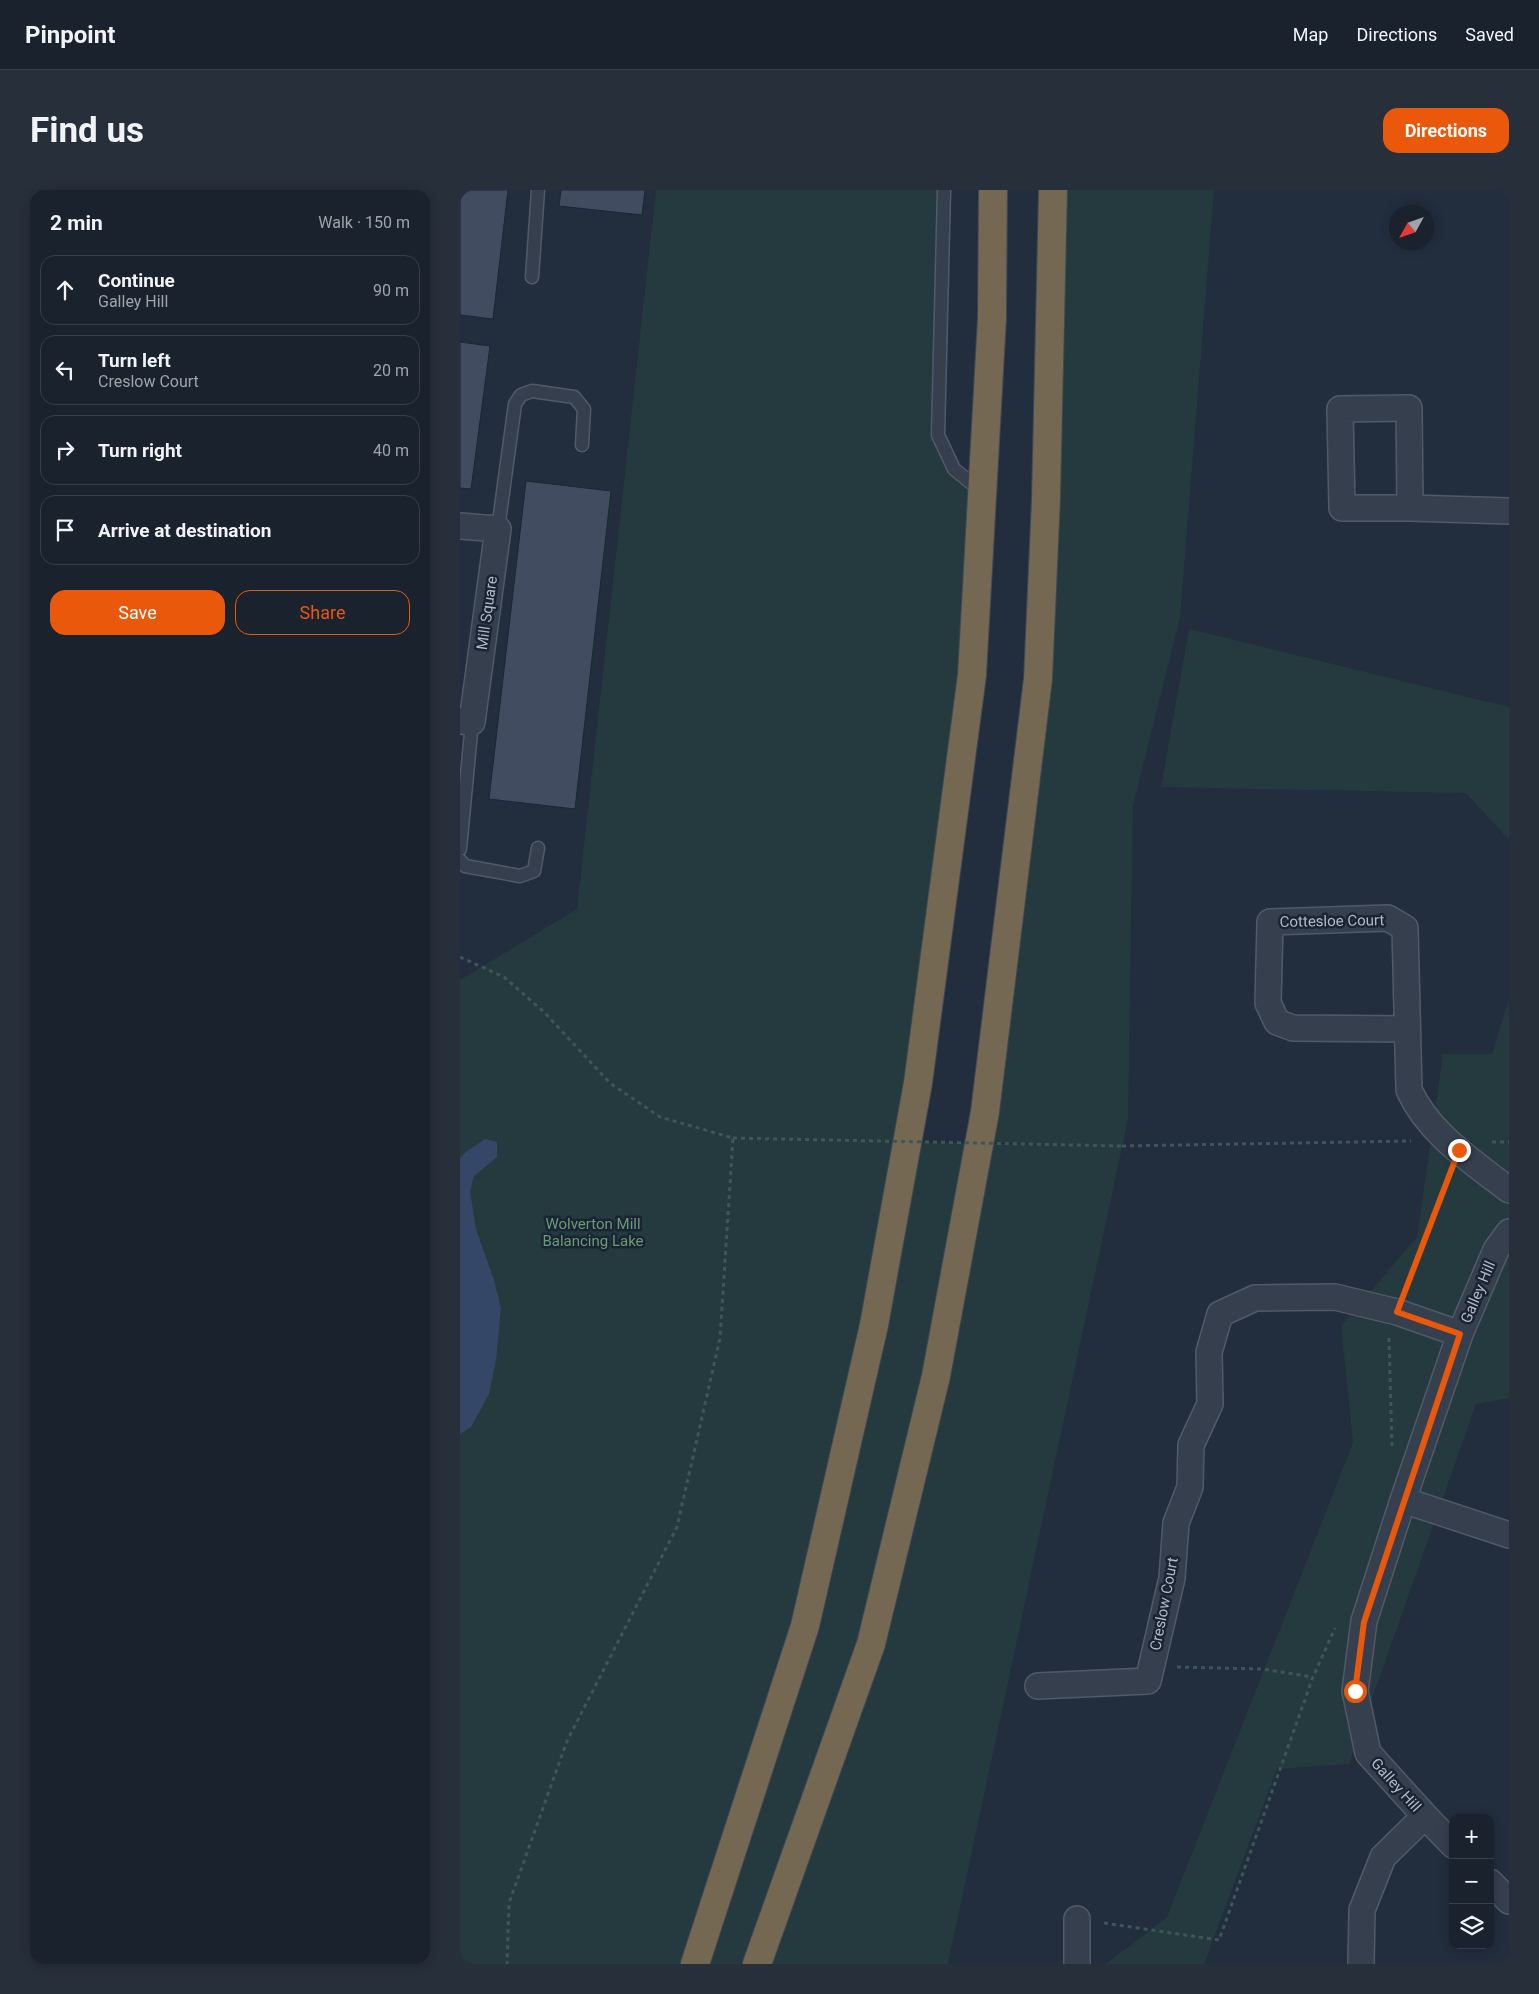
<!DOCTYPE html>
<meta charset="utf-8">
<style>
body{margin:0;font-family:Roboto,sans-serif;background:#272f3a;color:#f1f3f6}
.controls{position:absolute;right:15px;bottom:15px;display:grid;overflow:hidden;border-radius:10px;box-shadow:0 2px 12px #0003}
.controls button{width:45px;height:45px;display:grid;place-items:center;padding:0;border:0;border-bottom:1px solid #383f4a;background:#1a222e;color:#f1f3f6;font:25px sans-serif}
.compass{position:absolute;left:929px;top:15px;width:45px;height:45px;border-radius:50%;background:#1a222e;box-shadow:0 2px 12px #0003;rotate:230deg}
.stop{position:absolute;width:15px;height:15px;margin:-11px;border:4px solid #ea580c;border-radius:50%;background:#fff}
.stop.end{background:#ea580c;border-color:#fff;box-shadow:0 1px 5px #0008}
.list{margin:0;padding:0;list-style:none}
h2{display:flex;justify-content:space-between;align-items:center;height:65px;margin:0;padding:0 20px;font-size:21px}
h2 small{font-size:16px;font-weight:400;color:#9fa4aa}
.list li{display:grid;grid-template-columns:32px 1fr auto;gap:15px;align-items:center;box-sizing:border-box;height:70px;margin:0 10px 10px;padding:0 10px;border:1px solid #383f4a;border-radius:15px}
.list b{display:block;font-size:19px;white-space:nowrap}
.list p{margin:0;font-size:16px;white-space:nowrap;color:#9fa4aa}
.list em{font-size:16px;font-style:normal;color:#9fa4aa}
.actions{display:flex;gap:10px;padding:15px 20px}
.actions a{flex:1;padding:11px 0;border:1px solid #ea580c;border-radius:15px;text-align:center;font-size:18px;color:#ea580c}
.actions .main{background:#ea580c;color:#fff}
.icon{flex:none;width:28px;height:28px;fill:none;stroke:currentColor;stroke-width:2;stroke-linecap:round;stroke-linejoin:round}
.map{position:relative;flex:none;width:1049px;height:1774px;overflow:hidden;border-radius:15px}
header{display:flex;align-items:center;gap:30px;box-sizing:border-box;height:70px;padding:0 25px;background:#1a222e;border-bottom:1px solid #383f4a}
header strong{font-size:24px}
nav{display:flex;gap:28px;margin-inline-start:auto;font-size:18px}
.intro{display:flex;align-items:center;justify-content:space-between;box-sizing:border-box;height:120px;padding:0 30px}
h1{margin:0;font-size:35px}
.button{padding:12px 22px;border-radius:15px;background:#ea580c;color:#fff;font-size:18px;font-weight:700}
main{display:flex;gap:30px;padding:0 30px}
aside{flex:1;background:#1a222e;border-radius:15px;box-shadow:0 2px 12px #0003}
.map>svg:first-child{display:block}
</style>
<header>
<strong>Pinpoint</strong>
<nav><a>Map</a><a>Directions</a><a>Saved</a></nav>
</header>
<div class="intro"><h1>Find us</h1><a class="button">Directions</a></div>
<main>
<aside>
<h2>2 min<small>Walk · 150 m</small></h2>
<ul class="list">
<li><svg class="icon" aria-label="ahead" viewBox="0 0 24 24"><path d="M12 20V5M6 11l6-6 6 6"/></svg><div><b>Continue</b><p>Galley Hill</p></div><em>90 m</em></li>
<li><svg class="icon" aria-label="left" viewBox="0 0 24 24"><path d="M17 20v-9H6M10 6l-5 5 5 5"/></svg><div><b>Turn left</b><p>Creslow Court</p></div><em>20 m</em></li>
<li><svg class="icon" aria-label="right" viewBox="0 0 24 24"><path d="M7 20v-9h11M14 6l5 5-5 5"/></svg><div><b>Turn right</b></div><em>40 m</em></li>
<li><svg class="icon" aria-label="arrive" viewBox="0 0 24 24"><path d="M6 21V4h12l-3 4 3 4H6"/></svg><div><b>Arrive at destination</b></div></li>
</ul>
<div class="actions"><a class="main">Save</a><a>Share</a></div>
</aside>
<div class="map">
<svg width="1049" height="1774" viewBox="0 0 1049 1774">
<rect width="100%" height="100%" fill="#222d3e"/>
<path fill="#243a3f" d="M196,0H483L478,245L494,279L523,303L448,952L602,955L520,952L578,489L593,0H754L720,428L673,616L668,929L488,1774H0V790L117,719Z
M729,439L1049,517V650L1006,603L701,597Z
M1049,809V1208L1016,1214L889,1574L817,1579L744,1774H646L707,1727L893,1253L881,1136L957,1047L983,864H1032Z"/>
<path fill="#354766" d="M25,949L37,952V967L14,986L10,1001L16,1039L34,1090L41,1118L36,1170L29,1204L11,1237L0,1244V968L6,962Z"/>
<path fill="#414c60" stroke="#1d2634" d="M0,0H48L33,129L0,125Z
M101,0H185L182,25L99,16Z
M0,152L30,156L11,299L0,298Z
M66,291L151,301L115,619L29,609Z"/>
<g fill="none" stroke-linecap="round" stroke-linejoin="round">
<defs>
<path id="lane" d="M484,0L478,245L494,279L521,301
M72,87L78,0
M38,339L55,214L61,205L72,201L114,207L124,219L122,255
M0,659L12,532
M0,670L5,676L60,686L74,681L78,658"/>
<path id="street" d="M950,318L949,218L880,219L882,318H950L1049,321
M0,336L38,339L12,532L0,531
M947,839L833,838L817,832L808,813L810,732L928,728L945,738L949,900C968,943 1013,972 1049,1000
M943,1310L1049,1345
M578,1496L688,1491L712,1388L716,1333L730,1297L731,1255L750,1214L749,1162L760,1124L795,1108L875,1107L937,1122L1000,1144
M993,1655L965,1626L908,1563L895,1501L904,1431L943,1310L1000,1144L1036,1060L1049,1042
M1030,1692L1049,1711
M617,1774V1729
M901,1774L902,1720L923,1667L965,1626"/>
<path id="highway" d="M235,1774L345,1436L414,1135L458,893L512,485L532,128L533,0
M297,1774L411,1454L476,1186L525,922L578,489L586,309L593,0"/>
</defs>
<use href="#lane" stroke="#515a68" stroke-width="15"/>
<use href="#street" stroke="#515a68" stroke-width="28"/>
<use href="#highway" stroke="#3e4755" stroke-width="30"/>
<path stroke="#3f5659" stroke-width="3" stroke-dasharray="4 4" stroke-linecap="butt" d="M0,767L44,787L84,822L150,893L200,927L273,948L260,1148L217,1337L107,1551L49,1713L47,1774
M1032,952H1049
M662,956L951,951
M947,1098L989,986
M929,1148L932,1256
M717,1477L802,1479L853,1487
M644,1733L759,1750L853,1487L875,1438"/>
<use href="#lane" stroke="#363f4e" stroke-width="12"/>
<use href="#street" stroke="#363f4e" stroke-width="25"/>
<use href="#highway" stroke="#746853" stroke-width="28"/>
<path stroke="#3f5659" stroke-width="3" stroke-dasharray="4 4" stroke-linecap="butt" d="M273,948L662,956"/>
</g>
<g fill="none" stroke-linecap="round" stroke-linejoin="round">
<path stroke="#ea580c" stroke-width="6" d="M895,1501L904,1432L1000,1144L937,1122L999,960"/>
</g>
<g text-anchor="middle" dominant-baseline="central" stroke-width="5" stroke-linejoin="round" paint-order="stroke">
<g font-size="15" fill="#b2bac9" stroke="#1b2432">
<text transform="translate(27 423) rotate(-82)">Mill Square</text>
<text transform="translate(872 731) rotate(-1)">Cottesloe Court</text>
<text transform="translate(1018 1102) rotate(-67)">Galley Hill</text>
<text transform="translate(704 1414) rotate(-79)">Creslow Court</text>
<text transform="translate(936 1595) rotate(48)">Galley Hill</text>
</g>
<g font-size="15" fill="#689b76" stroke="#1b2432">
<text x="133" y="1034">Wolverton Mill<tspan x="133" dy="17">Balancing Lake</tspan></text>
</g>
</g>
</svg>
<div class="controls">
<button>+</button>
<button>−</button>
<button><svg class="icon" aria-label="layers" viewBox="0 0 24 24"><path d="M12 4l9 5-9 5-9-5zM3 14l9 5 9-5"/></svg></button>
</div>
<svg class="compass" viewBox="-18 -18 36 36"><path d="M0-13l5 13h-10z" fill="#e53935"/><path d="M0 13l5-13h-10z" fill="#9fa4aa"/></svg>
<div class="stop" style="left:895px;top:1501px"></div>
<div class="stop end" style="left:999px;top:960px"></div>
</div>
</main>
